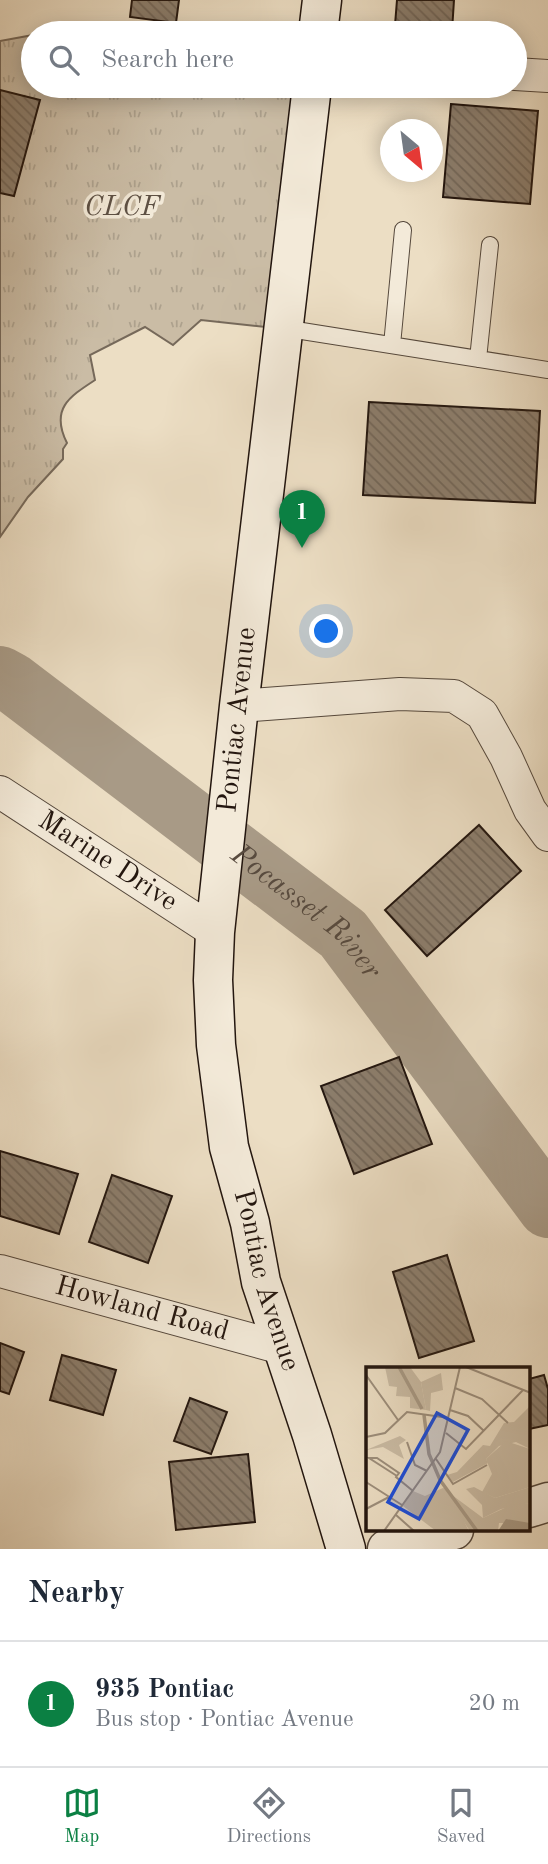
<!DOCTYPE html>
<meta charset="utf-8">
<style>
body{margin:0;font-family:"Old Standard TT",serif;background:#f6f6f7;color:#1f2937}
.compass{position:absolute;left:380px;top:119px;width:63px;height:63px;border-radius:50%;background:#fff;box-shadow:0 4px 18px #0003;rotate:151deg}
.you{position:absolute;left:327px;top:632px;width:24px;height:24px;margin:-18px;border:5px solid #fff;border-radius:50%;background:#1a73e8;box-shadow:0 0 0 10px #1a73e833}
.badge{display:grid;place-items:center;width:46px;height:46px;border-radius:50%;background:#0b8043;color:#fff;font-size:23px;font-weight:700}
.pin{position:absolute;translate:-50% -58px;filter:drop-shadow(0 2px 4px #0008)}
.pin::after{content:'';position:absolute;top:37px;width:24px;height:21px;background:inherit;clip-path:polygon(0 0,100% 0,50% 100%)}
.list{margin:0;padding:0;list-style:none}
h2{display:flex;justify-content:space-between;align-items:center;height:91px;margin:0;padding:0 28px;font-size:30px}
h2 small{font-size:23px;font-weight:400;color:#747a83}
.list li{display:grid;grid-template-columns:46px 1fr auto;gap:21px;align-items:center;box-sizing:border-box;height:126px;padding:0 28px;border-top:2px solid #e0e1e3}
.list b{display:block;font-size:26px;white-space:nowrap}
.list p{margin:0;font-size:23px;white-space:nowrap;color:#747a83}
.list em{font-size:23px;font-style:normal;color:#747a83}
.icon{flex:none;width:38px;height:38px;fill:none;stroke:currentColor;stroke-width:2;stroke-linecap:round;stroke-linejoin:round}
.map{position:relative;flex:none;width:548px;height:1549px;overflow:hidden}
.search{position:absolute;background:#fff;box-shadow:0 4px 18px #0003;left:21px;right:21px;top:21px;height:77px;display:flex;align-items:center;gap:18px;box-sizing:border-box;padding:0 24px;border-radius:38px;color:#747a83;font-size:26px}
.sheet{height:217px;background:#fff}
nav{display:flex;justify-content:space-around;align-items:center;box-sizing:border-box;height:98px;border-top:2px solid #e0e1e3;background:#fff;font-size:19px;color:#747a83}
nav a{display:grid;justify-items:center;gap:4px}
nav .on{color:#0b8043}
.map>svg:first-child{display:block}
</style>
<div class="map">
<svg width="548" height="1549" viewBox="0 0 548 1549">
<defs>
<pattern id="park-tufts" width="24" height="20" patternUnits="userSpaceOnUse" patternTransform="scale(1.75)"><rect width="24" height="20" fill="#cabca5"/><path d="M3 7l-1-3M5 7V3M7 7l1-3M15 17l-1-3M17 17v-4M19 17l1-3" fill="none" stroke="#ada18d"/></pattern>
<pattern id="building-back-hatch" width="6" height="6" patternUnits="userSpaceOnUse" patternTransform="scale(1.75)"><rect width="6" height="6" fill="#8c7e6d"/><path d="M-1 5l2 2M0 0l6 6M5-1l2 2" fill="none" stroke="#726658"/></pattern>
</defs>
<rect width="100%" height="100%" fill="#ecdec4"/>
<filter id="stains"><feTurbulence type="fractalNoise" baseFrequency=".00286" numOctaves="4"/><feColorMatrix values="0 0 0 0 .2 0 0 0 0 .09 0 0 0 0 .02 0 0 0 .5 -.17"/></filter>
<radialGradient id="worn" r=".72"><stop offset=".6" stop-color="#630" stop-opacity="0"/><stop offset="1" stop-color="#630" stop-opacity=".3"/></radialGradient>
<path fill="url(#park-tufts)" stroke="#76695a" stroke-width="2" d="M33,35V86H313L275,328L201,320L173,345L145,327L90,355L95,380C69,397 50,409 67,443L63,449V459L28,497L0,537V41Z"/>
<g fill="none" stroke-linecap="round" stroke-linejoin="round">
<path stroke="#a89a86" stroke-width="60" id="s1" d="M0,676L11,682L343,934L548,1208"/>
</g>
<path fill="url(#building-back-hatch)" stroke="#23160f" stroke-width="2" d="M132,0H179L176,23L130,17Z
M397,0H454L452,31L395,25Z
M0,90L40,100L14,196L0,193Z
M451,104L538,111L530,204L443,197Z
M369,402L540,411L535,503L363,495Z
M479,825L521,871L427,956L385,910Z
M399,1057L432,1144L354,1174L321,1086Z
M0,1151L78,1174L59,1234L0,1216Z
M112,1175L172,1196L148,1263L89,1242Z
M447,1255L474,1341L419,1358L393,1272Z
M0,1343L24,1352L9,1394L0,1391Z
M62,1355L116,1370L103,1415L50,1400Z
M544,1375L548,1389V1425L529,1429V1379Z
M190,1398L227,1412L211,1454L174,1441Z
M248,1454L255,1522L176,1530L169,1462Z"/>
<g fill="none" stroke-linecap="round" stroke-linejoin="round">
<defs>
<path id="service" d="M283,328L548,370
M392,345L403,230
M478,359L490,245"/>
<g id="minor">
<path d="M515,74L548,76"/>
<path d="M239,706L400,694L454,696L482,714L506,757L530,810L548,835"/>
<path id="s2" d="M0,792L215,932"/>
<path id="s3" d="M0,1271L282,1348"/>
</g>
<path id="tertiary" d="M529,1508L548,1502
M387,1549L454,1530"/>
<g id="secondary">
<path d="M318,33L322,0"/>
<path id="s4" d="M312,86L239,706L215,932L213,980L216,1045L229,1147L250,1223L261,1282L312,1435L346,1549"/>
</g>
</defs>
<use href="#service" stroke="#55483c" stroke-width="18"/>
<use href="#minor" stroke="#55483c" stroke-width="34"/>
<use href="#tertiary" stroke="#55483c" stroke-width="41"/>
<use href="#secondary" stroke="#23160f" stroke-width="41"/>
<use href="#service" stroke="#f3ead9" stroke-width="16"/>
<use href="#minor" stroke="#f3ead9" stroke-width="32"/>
<use href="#tertiary" stroke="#f3ead9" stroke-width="38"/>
<use href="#secondary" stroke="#f3ead9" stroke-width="38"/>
</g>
<g text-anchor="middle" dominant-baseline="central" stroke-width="7" stroke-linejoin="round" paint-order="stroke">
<g font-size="28" font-style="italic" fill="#5d5044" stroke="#f3ead9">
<text x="122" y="208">CLCF</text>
</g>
<g font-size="28" fill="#23160f" stroke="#f3ead9">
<text transform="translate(238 720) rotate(-84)">Pontiac Avenue</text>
<text stroke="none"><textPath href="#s2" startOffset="128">Marine Drive</textPath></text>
<text stroke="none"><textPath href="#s4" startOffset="1206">Pontiac Avenue</textPath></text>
<text stroke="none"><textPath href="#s3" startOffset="147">Howland Road</textPath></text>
</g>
<g font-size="30" font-style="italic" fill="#584b3f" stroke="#f3ead9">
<text stroke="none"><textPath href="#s1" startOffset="387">Pocasset River</textPath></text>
</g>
</g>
<g transform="translate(366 1367)">
<rect width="164" height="164" fill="#ecdec4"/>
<path d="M75,6L77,23L65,26L64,44L60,43L55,15ZM138,56L164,63V82L150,75L133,79L120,92L122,96L87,115L81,108L91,105L117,78L124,79ZM34,69L40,73L33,78L38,92L17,80L0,83ZM108,120L129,131L164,120V136L135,142L117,151L116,138L100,122Z" fill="#cabca5"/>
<path d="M19,0H44L55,15L60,43L44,41V30L30,29L31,20L23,19ZM140,74L164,82V120L129,131L116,125L126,107L120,92ZM86,128L117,151L145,138L164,136V156H133L132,164H104L82,132Z" fill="#cabca5"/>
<path d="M164,39V63L151,64L138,56L148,55Z" fill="#cabca5"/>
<path d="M77,121L81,122L103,164H70L37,139L47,124L59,129Z" fill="#cabca5"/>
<path d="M140,152L164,156V164H132Z" fill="#a89a86"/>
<path fill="none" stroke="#a89a86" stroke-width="3.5" d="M33,0L56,42M58,48L63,87L74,113L111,164"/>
<path fill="none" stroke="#9c8e7c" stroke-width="2" d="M100,0L165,26M0,8L32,53M89,21L116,32L142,56M84,43L102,49L118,64M80,66L100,82L157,23M0,70L19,66L41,45L83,51M41,75L49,98L61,104M70,92L87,117L121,98M31,109L3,91H11L33,106L30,110L47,124M0,115L36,138M0,142L23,130M30,148L48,164M18,164L74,85L94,0"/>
<path fill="#1d4ed8" fill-opacity="0.15" stroke="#1d4ed8" stroke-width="3.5" d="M71,46L102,63L53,152L22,135Z"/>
<rect width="164" height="164" fill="none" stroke="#23160f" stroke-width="3.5"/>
</g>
<rect width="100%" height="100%" filter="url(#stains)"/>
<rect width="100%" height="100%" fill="url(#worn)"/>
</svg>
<svg class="compass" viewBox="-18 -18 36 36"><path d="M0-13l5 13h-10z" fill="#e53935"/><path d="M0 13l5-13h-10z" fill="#747a83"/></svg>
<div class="you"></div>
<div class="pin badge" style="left:302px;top:548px">1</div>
<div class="search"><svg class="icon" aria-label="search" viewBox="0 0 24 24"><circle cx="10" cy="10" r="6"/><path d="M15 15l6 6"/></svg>Search here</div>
</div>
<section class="sheet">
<h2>Nearby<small></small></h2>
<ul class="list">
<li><span class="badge">1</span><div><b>935 Pontiac</b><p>Bus stop · Pontiac Avenue</p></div><em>20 m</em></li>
</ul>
</section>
<nav>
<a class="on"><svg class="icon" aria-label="map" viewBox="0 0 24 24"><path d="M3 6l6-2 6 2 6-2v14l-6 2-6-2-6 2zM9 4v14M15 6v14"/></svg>Map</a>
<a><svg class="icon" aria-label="directions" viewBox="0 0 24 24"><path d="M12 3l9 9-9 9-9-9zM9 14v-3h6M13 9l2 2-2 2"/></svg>Directions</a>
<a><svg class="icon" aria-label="saved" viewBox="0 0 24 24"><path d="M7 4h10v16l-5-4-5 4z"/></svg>Saved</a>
</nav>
